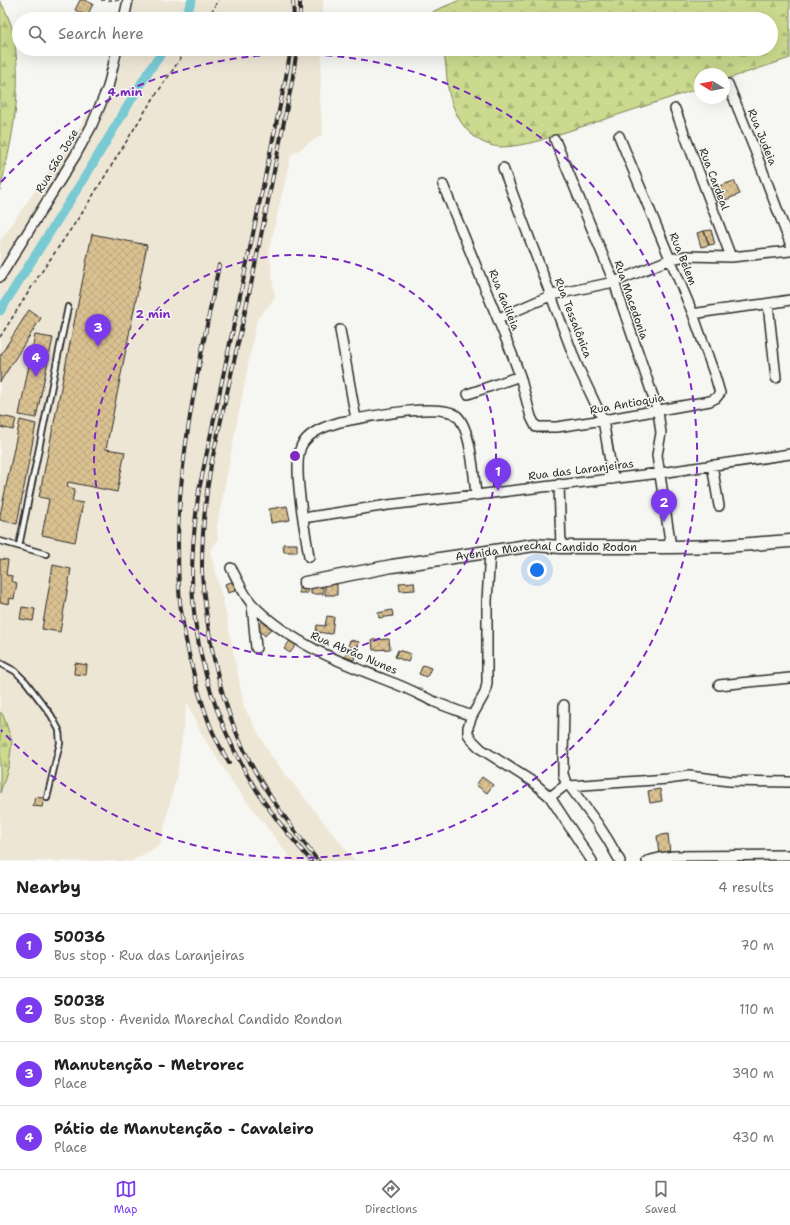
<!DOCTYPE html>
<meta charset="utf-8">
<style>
body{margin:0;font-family:"Shantell Sans",sans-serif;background:#f6f6f6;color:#202124}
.compass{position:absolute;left:694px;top:68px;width:36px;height:36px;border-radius:50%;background:#fff;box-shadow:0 4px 16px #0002;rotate:280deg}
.you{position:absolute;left:537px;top:570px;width:14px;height:14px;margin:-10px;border:3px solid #fff;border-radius:50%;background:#1a73e8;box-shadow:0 0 0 6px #1a73e833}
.badge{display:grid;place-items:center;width:26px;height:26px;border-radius:50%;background:#7c3aed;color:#fff;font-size:13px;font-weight:700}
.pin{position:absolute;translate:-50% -33px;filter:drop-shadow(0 1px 2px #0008)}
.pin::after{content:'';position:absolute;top:21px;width:14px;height:12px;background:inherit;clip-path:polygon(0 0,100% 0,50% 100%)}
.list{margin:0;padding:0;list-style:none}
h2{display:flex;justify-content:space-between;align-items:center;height:52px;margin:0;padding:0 16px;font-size:17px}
h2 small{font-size:13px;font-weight:400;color:#757577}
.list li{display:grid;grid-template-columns:26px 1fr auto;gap:12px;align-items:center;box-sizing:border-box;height:64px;padding:0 16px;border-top:1px solid #e0e0e0}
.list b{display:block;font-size:15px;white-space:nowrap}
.list p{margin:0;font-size:13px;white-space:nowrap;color:#757577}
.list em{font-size:13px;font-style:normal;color:#757577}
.icon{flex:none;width:22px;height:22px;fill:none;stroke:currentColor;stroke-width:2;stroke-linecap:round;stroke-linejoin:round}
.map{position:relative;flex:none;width:790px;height:861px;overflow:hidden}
.search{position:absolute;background:#fff;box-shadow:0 4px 16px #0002;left:12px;right:12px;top:12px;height:44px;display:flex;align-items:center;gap:10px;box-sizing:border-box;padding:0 14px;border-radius:22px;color:#757577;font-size:15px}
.sheet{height:308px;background:#fff}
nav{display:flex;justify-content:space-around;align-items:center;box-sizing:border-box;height:56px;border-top:1px solid #e0e0e0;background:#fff;font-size:11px;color:#757577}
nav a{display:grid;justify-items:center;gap:2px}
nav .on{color:#7c3aed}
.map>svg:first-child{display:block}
</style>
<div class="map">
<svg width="790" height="861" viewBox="0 0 790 861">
<defs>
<pattern id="forest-firs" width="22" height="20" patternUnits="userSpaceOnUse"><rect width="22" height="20" fill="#cbda8e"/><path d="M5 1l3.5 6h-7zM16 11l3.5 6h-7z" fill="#aebb7b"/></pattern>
<pattern id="building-cross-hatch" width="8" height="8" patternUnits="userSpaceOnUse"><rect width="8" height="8" fill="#dac191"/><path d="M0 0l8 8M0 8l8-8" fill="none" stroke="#bba67d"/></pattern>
</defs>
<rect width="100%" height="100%" fill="#f6f6f2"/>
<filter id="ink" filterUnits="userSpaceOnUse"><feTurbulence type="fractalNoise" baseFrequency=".025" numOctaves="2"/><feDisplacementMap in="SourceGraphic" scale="8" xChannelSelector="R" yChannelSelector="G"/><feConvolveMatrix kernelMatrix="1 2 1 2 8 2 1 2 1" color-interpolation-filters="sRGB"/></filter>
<g filter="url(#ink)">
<path fill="#eee6d5" d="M134,0H323V19H130Z
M124,49H322L320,98L323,134L291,155L269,250L275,298L257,319L217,526L218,540L210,551L226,613L244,707L271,756L355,861H293L235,786L201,733L187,702L177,774L160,845L132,861H0V241L83,122L120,68Z"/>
<path fill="url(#forest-firs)" stroke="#7b825c" d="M460,0H790V58L724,80V74H700V88L535,142C524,144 513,147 501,147C470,145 453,116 448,88C446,75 447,62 442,49H771V19H426L434,11Z
M0,1C6,11 10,20 13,32C15,38 15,46 16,53C21,99 11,145 0,190Z
M0,712L3,715L12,741L9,765L0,793Z"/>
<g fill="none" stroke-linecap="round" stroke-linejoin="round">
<path stroke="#79cad3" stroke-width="9" d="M184,19L192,0
M0,311L88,172L148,72L165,49"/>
</g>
<path fill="url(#building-cross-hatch)" stroke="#2b2b2b" d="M80,0H84L93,4L87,16L75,10Z
M734,181L740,194L718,203L713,188Z
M711,230L715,244L709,245L704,231Z
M704,231L709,245L701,247L697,233Z
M92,234L147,245L106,449L125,452L117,492L68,482L67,487L75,489L72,501L83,503L75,542L42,535L49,499L39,497Z
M29,310L41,318L0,382V356Z
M35,335L53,338L36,418L19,415Z
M0,416L16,419L13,430L0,427Z
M20,420L36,424L17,524L0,520V515Z
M287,506L290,520L271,523L269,509Z
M283,544H297V552H284Z
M0,559L8,560L6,575L12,576L11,581L17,583L14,599L10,598L9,604L0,602Z
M53,565L71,569L60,632L42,629Z
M235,581L238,590L228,593L225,584Z
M414,582L415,590L400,591L399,583Z
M325,584H337V595H325Z
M307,586L308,593H299V587Z
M311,587H323V594H311Z
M22,607L35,609L33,621L20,619Z
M392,610L393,616L379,618L378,613Z
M327,616L334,617L332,634L316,632L317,625L325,626Z
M264,619L273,626L265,636L257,628Z
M292,638L298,642L290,653L284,649Z
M389,639L390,649L373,650L372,640Z
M350,640L359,642L354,660L345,657Z
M398,650L411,654L408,662L395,657Z
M75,663L87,665L86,675L74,674Z
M423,665L431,668L427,677L419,674Z
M482,777L493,785L487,793L476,785Z
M660,789L662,801L650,803L648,791Z
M35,797L44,798L42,807L33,806Z
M668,834L670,853L659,855L657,836Z"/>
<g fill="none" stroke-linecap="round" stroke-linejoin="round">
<defs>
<path id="service" d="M0,541L46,554
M19,546L68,307
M0,663L15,671L26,682L51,715L59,730L60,743L47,798"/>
<path id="minor" d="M124,19L128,0
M728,84L756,153L790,243
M675,109L714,212L731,257
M555,140L614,282L658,411L661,433L657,455L658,462L671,547
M503,168L577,365L603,420L613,479
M443,185L512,354L520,376L531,417L536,427H557L603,420L710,401L716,398L720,393L715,376L693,314L619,136
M0,277L75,156L91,127L108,87L117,49
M768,304L776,378
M693,314C725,308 758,306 790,300
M499,318L552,295L614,282L671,259L686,256L731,257L790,251
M340,330L356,419
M468,394L520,376
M712,465L719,506
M559,484L561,547
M303,518L388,505L476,495L660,473L790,454
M490,551L487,601V683L485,693L472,716L468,727V734L472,740L481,749L533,782L550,797L592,861
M309,557C306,534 290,460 303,443C311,431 327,426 340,422C361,418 442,401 457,416C471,429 474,476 476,495
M231,568C238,580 243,595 253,605C292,645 345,664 396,684C409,689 422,696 435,702C447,707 459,711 472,716
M252,604L256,648
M719,685L790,678
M564,705L563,761V774L565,780L597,823L608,840L620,861
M569,786L668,779L689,776L729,781L790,782
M550,797L567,784
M647,861L659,858L674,856L790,855"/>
<g id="tertiary">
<path id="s1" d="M305,583L392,566L534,545L561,547H671L726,546L790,541"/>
</g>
</defs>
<use href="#service" stroke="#2b2b2b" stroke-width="8"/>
<use href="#minor" stroke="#2b2b2b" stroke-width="12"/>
<use href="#tertiary" stroke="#2b2b2b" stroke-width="15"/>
<path stroke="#2b2b2b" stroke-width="1.5" stroke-dasharray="4 3" stroke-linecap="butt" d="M101,0H119
M208,19L218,0
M0,337L38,277L84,210L147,108L187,49"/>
<use href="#service" stroke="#f6f6f2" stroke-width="4.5"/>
<use href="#minor" stroke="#f6f6f2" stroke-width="9"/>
<use href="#tertiary" stroke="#f6f6f2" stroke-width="12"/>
<defs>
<path id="rail" d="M293,0L294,19
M300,19V0
M291,49L285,82L199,490C195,519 192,549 192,578C193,650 216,725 254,786C270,813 291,837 311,861
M297,49L292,82L252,280L211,465C205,499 202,533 202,568C202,585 205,602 207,619C214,669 227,719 251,764C269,798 294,830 318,861
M219,265C201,356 180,446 178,538C178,559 178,581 180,602C185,645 196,688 211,728C216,740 223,752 229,763"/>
</defs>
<use href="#rail" stroke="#2b2b2b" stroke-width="4"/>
<use href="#rail" stroke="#f6f6f2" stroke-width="2.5" stroke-dasharray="8" stroke-linecap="butt"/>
</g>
</g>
<g fill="none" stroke="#7b2cbf" stroke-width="2" stroke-dasharray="7 5">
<circle cx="295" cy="456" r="201"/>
<path d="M1 182A402 402 0 1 1 1 730"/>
</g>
<g text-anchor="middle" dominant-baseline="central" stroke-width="3" stroke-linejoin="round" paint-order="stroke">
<g font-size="11" fill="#2b2b2b" stroke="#f6f6f2">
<text transform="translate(762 137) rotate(68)">Rua Judeia</text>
<text transform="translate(57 161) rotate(-59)">Rua São Jose</text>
<text transform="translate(714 179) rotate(69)">Rua Cardeal</text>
<text transform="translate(683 259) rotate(68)">Rua Belem</text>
<text transform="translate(504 300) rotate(68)">Rua Galileia</text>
<text transform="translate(631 300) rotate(71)">Rua Macedonia</text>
<text transform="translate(573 318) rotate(69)">Rua Tessalônica</text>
<text transform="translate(627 404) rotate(-10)">Rua Antioquia</text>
<text transform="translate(581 470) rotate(-7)">Rua das Laranjeiras</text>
<text stroke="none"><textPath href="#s1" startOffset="244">Avenida Marechal Candido Rodon</textPath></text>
<text transform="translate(354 653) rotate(23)">Rua Abrão Nunes</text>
</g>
</g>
<circle cx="295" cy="456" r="6" fill="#7b2cbf" stroke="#f6f6f2" stroke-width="2"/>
<g font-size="12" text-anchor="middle" font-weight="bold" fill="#7b2cbf" stroke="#f6f6f2" stroke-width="3" stroke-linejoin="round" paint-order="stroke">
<text x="125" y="96">4 min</text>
<text x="153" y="318">2 min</text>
</g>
</svg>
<svg class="compass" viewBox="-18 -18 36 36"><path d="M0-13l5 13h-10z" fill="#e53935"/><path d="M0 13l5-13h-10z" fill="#757577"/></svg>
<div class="you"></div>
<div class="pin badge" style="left:498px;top:491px">1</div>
<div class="pin badge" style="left:664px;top:522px">2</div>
<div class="pin badge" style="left:98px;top:347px">3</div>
<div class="pin badge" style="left:36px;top:377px">4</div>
<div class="search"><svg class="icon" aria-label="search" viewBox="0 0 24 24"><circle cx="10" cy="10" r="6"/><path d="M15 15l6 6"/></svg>Search here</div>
</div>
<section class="sheet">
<h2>Nearby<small>4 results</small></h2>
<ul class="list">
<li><span class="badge">1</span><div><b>50036</b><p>Bus stop · Rua das Laranjeiras</p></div><em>70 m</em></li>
<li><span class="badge">2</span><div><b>50038</b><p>Bus stop · Avenida Marechal Candido Rondon</p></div><em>110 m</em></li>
<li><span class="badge">3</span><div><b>Manutenção - Metrorec</b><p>Place</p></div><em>390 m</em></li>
<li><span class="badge">4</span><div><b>Pátio de Manutenção - Cavaleiro</b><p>Place</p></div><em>430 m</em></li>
</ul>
</section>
<nav>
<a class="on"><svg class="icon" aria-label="map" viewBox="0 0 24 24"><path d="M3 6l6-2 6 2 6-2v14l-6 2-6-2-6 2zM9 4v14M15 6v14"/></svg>Map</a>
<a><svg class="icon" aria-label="directions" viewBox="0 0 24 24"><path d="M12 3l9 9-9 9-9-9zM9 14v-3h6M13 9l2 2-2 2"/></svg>Directions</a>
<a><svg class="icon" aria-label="saved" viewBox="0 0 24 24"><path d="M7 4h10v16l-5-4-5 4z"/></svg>Saved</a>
</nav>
